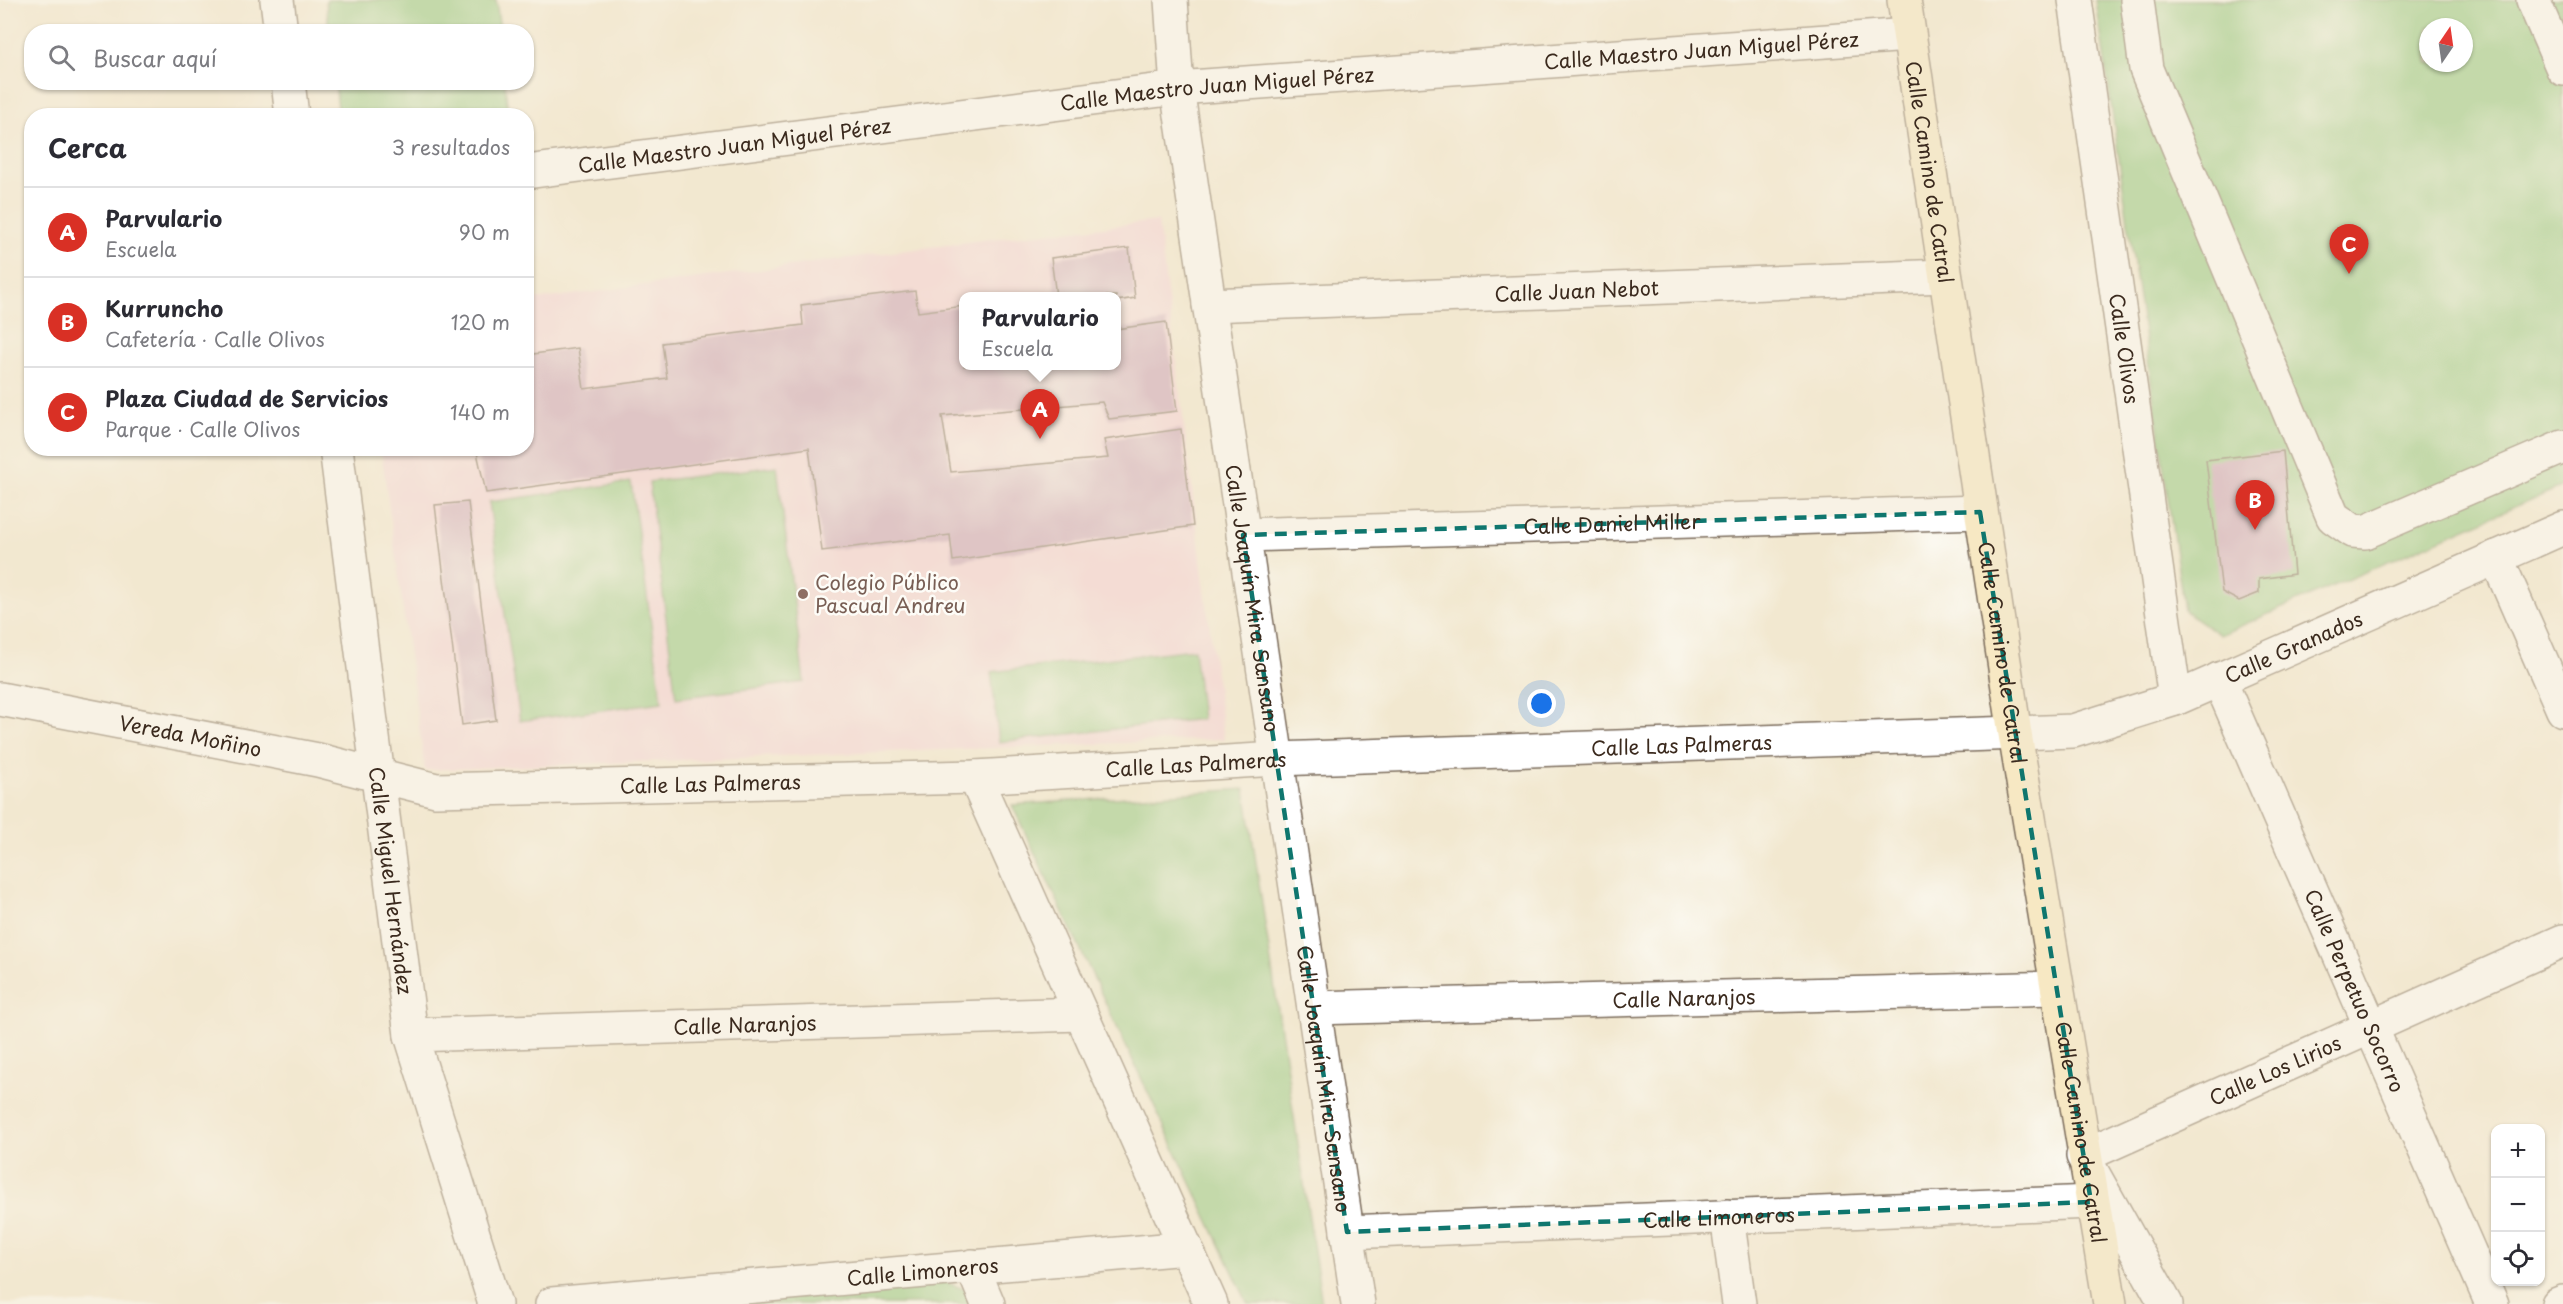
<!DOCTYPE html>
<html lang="es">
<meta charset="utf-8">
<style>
body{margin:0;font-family:"Playpen Sans",sans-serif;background:#f2f2f3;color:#2b2b33}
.controls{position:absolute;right:18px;bottom:18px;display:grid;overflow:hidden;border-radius:12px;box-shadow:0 2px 4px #0004}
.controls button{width:54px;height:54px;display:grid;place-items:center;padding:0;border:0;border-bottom:2px solid #e1e1e2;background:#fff;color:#2b2b33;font:30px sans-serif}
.compass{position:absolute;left:2419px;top:18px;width:54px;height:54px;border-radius:50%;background:#fff;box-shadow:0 2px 4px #0004;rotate:13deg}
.you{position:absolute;left:1542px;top:704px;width:21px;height:21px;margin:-15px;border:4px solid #fff;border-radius:50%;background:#1a73e8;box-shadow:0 0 0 9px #1a73e833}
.badge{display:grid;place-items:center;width:39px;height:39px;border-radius:50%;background:#d93025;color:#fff;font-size:20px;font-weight:700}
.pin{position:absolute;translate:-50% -50px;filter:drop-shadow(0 2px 3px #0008)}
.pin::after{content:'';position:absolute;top:32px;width:21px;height:18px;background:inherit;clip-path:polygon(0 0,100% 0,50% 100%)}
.popup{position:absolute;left:959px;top:292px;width:162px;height:78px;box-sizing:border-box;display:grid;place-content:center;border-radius:12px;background:#fff;filter:drop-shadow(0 2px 4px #0005);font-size:20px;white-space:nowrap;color:#7c7c81}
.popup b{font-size:22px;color:#2b2b33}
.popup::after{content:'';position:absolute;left:50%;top:100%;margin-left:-12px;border:12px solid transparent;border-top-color:#fff}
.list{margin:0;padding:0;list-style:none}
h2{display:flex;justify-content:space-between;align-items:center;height:78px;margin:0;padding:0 24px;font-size:26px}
h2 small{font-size:20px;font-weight:400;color:#7c7c81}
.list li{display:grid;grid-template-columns:39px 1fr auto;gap:18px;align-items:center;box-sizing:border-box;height:90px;padding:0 24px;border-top:2px solid #e1e1e2}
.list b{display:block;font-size:22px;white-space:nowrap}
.list p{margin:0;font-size:20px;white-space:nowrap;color:#7c7c81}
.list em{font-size:20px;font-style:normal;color:#7c7c81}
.icon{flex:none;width:33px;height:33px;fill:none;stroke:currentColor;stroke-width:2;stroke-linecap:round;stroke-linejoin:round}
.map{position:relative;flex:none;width:2563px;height:1304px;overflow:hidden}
.search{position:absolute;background:#fff;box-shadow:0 2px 4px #0004;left:24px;top:24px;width:510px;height:66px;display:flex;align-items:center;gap:15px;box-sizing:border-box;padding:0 21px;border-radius:24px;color:#7c7c81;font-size:22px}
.panel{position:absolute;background:#fff;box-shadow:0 2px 4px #0004;left:24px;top:108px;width:510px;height:348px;border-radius:24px}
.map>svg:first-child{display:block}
</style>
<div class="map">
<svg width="2563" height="1304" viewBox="0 0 2563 1304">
<rect width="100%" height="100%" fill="#fdfcf7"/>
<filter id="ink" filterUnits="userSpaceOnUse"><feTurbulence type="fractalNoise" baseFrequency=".0167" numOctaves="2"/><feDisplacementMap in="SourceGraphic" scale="12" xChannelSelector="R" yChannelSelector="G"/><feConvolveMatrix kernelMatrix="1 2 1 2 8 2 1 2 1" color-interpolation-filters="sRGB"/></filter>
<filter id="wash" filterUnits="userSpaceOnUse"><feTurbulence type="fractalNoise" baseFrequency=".008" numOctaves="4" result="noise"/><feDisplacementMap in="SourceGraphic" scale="24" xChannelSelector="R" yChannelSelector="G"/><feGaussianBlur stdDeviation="1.35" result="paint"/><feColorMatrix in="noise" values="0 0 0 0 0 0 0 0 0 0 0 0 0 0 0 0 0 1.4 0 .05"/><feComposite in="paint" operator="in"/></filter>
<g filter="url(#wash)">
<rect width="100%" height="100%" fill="#f2e8d0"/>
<path fill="#f5cfd9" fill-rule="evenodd" d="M1158,221L1224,739L425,770L381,449L526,448L527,301L983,240ZM964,296H1116V366H964Z"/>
<path fill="#8cc87d" stroke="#64794e" stroke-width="1.5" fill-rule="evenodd" d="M326,0H496L500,31H329Z
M2096,0H2563V486L2220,635L2184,610ZM2428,27H2464V63H2428Z
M335,83H505L508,115H339Z
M777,466L804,682L676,698L649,482Z
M631,482L662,702L520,721L489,502Z
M1194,649L1202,719L999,742L991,672Z
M1245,789L1322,1304H1248L1012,805Z
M945,1282L967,1290L972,1304H734Z"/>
<g id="blocks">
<path fill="#c89cb8" d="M1129,248L1135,298L1116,301V296H1056L1051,258Z
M915,291L918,312L964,306V366H1116V329L1166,322L1177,411L1109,419L1102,402L942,416L951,472L1108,458L1104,440L1181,429L1193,526L953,561L950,535L822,551L809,448L486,493L476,448H526V355L578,348L584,389L667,378L662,343L803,325L801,305Z
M2283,451L2294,574L2259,579V593L2239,601L2222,592L2206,460Z
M468,502L496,720L462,725L435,505Z"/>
</g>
</g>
<g filter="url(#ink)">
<use href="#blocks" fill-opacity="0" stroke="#7b6c5c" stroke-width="1.5"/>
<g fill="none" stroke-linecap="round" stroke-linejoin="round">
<defs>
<g id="street">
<path d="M277,0L281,32"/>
<path id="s1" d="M1171,0L1177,88L1358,1304"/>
<path id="s2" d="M2075,0L2175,699"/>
<path d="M2137,0L2146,69L2333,517L2353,531L2365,532L2563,447"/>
<path d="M2533,0L2563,69"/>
<path d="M288,82L292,116"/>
<path id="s3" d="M526,172L1177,88L1909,35"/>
<path id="s4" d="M1209,305L1945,276"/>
<path id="s5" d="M336,448L411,1035L495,1304"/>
<path id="s6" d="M1243,535L1980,512"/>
<path d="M2496,557L2563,710"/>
<path id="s7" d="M2219,679L2492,1304"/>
<path id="s8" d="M0,699L318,760L436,790L975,777L1277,759L2073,731L2175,699L2563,528"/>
<path d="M975,777L1211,1304"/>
<path id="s9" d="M1314,1008L2056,988"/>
<path id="s10" d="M411,1035L1081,1014"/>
<path d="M1727,1216L1739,1304"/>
<path id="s11" d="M1347,1232L2091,1202"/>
<path d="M972,1266L988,1304"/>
<path id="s12" d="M552,1304L1186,1248"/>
<path id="s13" d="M2166,1304L2083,1156L2563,941"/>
<path d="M2558,1304L2563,1302"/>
</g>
<g id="secondary">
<path id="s14" d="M1904,0L2015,734L2110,1304"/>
</g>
</defs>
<use href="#street" stroke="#7b6c5c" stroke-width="36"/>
<use href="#secondary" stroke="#7b6c5c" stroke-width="36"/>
<use href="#street" stroke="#fff" stroke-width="33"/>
<use href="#secondary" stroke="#f7e8c3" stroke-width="33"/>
</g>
</g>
<path d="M0 0H2563V1304H0ZM1980,512L2091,1202L1347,1232L1243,535Z" fill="#f2e8d0" fill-opacity=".55" fill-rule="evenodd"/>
<path fill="none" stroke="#0f766e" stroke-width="4.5" stroke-dasharray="12 8" stroke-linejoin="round" d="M1980,512L2091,1202L1347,1232L1243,535Z"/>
<circle fill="#8d6e63" stroke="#fdfcf7" stroke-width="2" cx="803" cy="594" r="6"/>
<g text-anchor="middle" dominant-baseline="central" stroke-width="5" stroke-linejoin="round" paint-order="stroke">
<g font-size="20" fill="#3b2a1e" stroke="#fdfcf7">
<text stroke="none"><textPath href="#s3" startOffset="1182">Calle Maestro Juan Miguel Pérez</textPath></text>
<text stroke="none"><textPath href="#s3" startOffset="696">Calle Maestro Juan Miguel Pérez</textPath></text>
<text stroke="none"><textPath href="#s3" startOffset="210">Calle Maestro Juan Miguel Pérez</textPath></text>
<text stroke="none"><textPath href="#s14" startOffset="174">Calle Camino de Catral</textPath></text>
<text stroke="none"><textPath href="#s4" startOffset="368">Calle Juan Nebot</textPath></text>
<text stroke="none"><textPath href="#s2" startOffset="352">Calle Olivos</textPath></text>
<text stroke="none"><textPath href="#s6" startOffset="369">Calle Daniel Miller</textPath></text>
<text stroke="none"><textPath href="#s1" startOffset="604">Calle Joaquín Mira Sansano</textPath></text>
<text stroke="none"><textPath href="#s8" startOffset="2320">Calle Granados</textPath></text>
<text stroke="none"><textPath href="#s14" startOffset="660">Calle Camino de Catral</textPath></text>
<text stroke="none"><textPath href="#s8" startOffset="194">Vereda Moñino</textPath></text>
<text stroke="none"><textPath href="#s8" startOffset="1692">Calle Las Palmeras</textPath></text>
<text stroke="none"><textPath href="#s8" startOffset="1206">Calle Las Palmeras</textPath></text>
<text stroke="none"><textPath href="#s8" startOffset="720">Calle Las Palmeras</textPath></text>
<text stroke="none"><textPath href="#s5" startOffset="436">Calle Miguel Hernández</textPath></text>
<text stroke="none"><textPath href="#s7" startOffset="340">Calle Perpetuo Socorro</textPath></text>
<text stroke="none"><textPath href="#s9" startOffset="370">Calle Naranjos</textPath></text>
<text stroke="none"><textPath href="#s10" startOffset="334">Calle Naranjos</textPath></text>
<text stroke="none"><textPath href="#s13" startOffset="380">Calle Los Lirios</textPath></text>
<text stroke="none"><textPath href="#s1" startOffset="1090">Calle Joaquín Mira Sansano</textPath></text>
<text stroke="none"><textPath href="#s14" startOffset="1146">Calle Camino de Catral</textPath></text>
<text stroke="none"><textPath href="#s11" startOffset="372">Calle Limoneros</textPath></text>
<text stroke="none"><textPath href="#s12" startOffset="372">Calle Limoneros</textPath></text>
</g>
<g font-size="20" fill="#785e54" stroke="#fdfcf7" text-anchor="start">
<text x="815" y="582">Colegio Público<tspan x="815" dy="23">Pascual Andreu</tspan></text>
</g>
</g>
</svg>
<div class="controls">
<button>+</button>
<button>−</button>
<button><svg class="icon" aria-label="locate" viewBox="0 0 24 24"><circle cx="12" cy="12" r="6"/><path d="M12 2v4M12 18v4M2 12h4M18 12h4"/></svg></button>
</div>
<svg class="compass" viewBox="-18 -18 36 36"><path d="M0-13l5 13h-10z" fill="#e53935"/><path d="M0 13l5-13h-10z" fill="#7c7c81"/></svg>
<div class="you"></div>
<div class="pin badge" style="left:1040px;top:439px">A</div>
<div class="popup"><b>Parvulario</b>Escuela</div>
<div class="pin badge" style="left:2255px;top:530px">B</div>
<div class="pin badge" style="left:2349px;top:274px">C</div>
<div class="search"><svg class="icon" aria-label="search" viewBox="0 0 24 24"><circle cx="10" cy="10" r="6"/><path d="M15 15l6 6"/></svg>Buscar aquí</div>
<section class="panel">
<h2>Cerca<small>3 resultados</small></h2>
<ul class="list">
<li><span class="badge">A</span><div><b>Parvulario</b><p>Escuela</p></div><em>90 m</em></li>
<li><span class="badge">B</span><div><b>Kurruncho</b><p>Cafetería · Calle Olivos</p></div><em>120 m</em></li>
<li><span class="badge">C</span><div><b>Plaza Ciudad de Servicios</b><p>Parque · Calle Olivos</p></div><em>140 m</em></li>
</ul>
</section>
</div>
